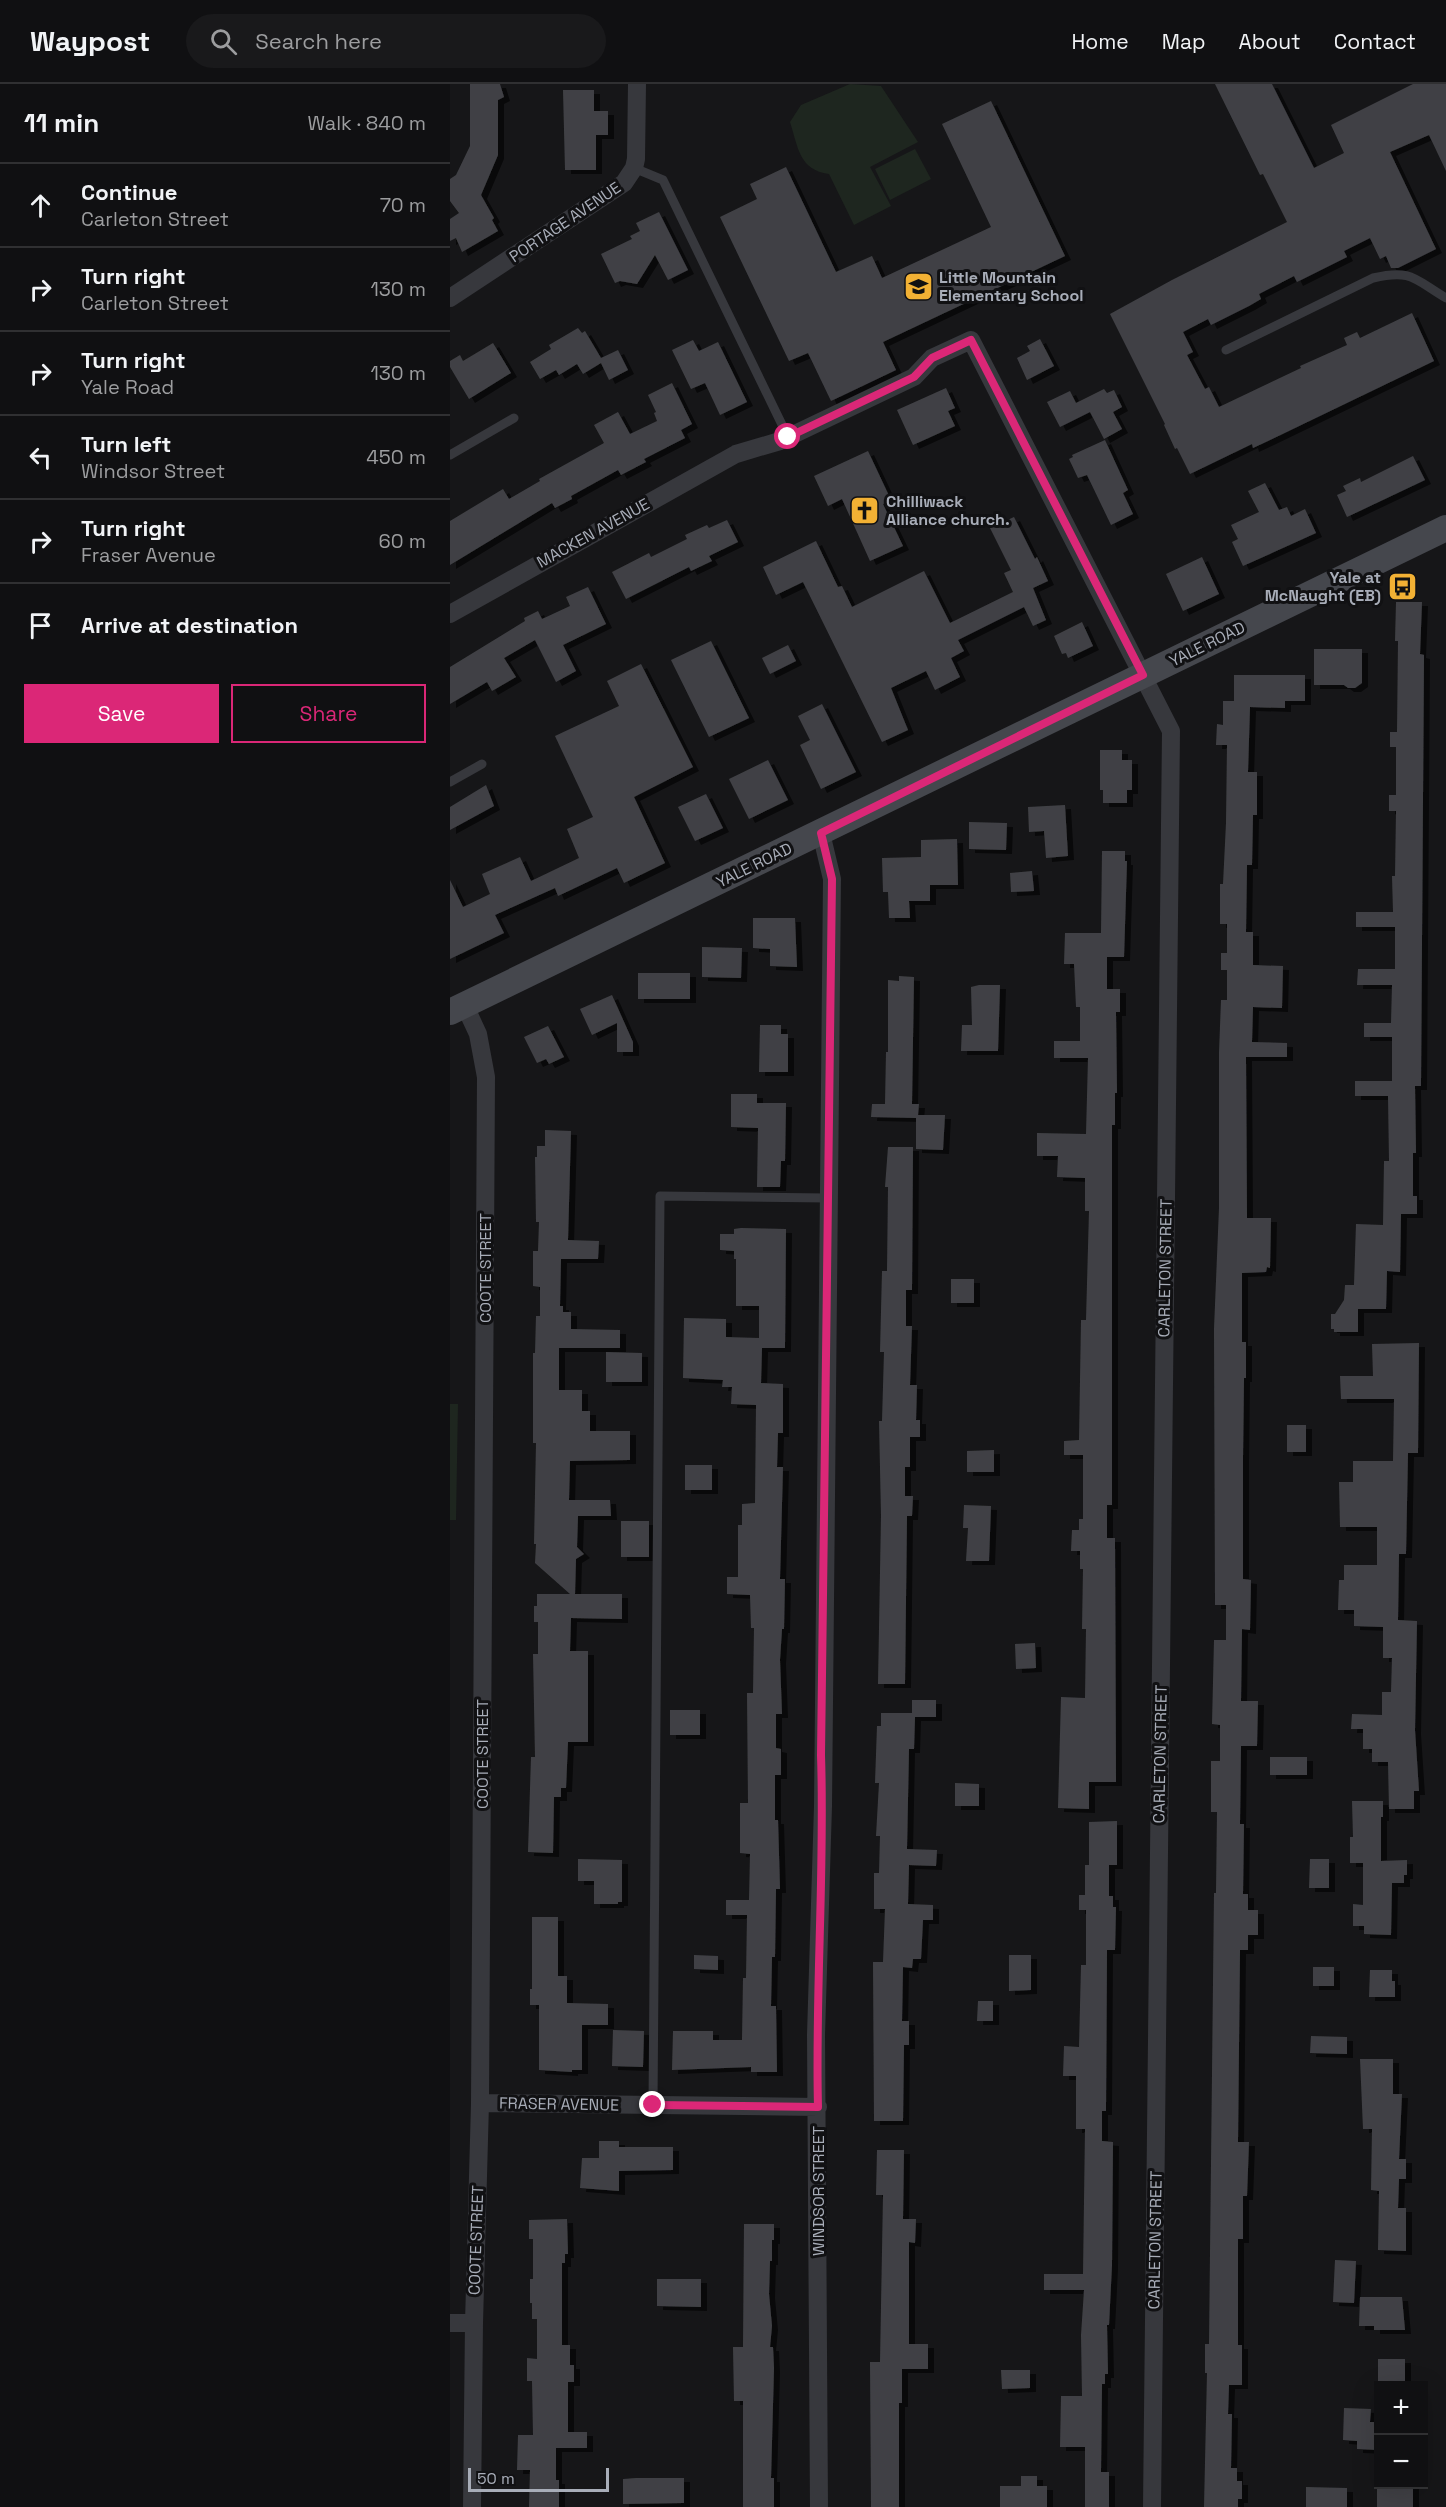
<!DOCTYPE html>
<meta charset="utf-8">
<style>
body{margin:0;font-family:"Space Grotesk",sans-serif;background:#19191b;color:#f1f3f6}
.controls{position:absolute;right:18px;bottom:18px;display:grid;overflow:hidden;border-radius:0px;box-shadow:0 6px 24px #0002}
.controls button{width:54px;height:54px;display:grid;place-items:center;padding:0;border:0;border-bottom:2px solid #303032;background:#101012;color:#f1f3f6;font:30px sans-serif}
.scale{position:absolute;left:18px;bottom:15px;width:141px;box-sizing:border-box;padding-left:6px;border:3px solid #a8adb8;border-top:0;font-size:16px;line-height:21px;white-space:nowrap;color:#a8adb8;-webkit-text-stroke:4px #111113;paint-order:stroke}
.stop{position:absolute;width:18px;height:18px;margin:-14px;border:4px solid #db2777;border-radius:50%;background:#fff}
.stop.end{background:#db2777;border-color:#fff;box-shadow:0 2px 6px #0008}
.list{margin:0;padding:0;list-style:none}
h2{display:flex;justify-content:space-between;align-items:center;height:78px;margin:0;padding:0 24px;font-size:26px}
h2 small{font-size:20px;font-weight:400;color:#9c9d9f}
.list li{display:grid;grid-template-columns:39px 1fr auto;gap:18px;align-items:center;box-sizing:border-box;height:84px;padding:0 24px;border-top:2px solid #303032}
.list b{display:block;font-size:22px;white-space:nowrap}
.list p{margin:0;font-size:20px;white-space:nowrap;color:#9c9d9f}
.list em{font-size:20px;font-style:normal;color:#9c9d9f}
.actions{display:flex;gap:12px;padding:18px 24px}
.actions a{flex:1;padding:14px 0;border:2px solid #db2777;border-radius:0px;text-align:center;font-size:21px;color:#db2777}
.actions .main{background:#db2777;color:#fff}
.icon{flex:none;width:33px;height:33px;fill:none;stroke:currentColor;stroke-width:2;stroke-linecap:round;stroke-linejoin:round}
.map{position:relative;flex:none;width:996px;height:2423px;overflow:hidden}
header{display:flex;align-items:center;gap:36px;box-sizing:border-box;height:84px;padding:0 30px;background:#101012;border-bottom:2px solid #303032}
header strong{font-size:28px}
nav{display:flex;gap:33px;margin-inline-start:auto;font-size:21px}
.search{width:420px;height:54px;background:#19191b;display:flex;align-items:center;gap:15px;box-sizing:border-box;padding:0 21px;border-radius:33px;color:#9c9d9f;font-size:22px}
main{display:flex}
aside{flex:1;background:#101012}
.map>svg:first-child{display:block}
</style>
<header>
<strong>Waypost</strong>
<div class="search"><svg class="icon" aria-label="search" viewBox="0 0 24 24"><circle cx="10" cy="10" r="6"/><path d="M15 15l6 6"/></svg>Search here</div>
<nav><a>Home</a><a>Map</a><a>About</a><a>Contact</a></nav>
</header>
<main>
<aside>
<h2>11 min<small>Walk · 840 m</small></h2>
<ul class="list">
<li><svg class="icon" aria-label="ahead" viewBox="0 0 24 24"><path d="M12 20V5M6 11l6-6 6 6"/></svg><div><b>Continue</b><p>Carleton Street</p></div><em>70 m</em></li>
<li><svg class="icon" aria-label="right" viewBox="0 0 24 24"><path d="M7 20v-9h11M14 6l5 5-5 5"/></svg><div><b>Turn right</b><p>Carleton Street</p></div><em>130 m</em></li>
<li><svg class="icon" aria-label="right" viewBox="0 0 24 24"><path d="M7 20v-9h11M14 6l5 5-5 5"/></svg><div><b>Turn right</b><p>Yale Road</p></div><em>130 m</em></li>
<li><svg class="icon" aria-label="left" viewBox="0 0 24 24"><path d="M17 20v-9H6M10 6l-5 5 5 5"/></svg><div><b>Turn left</b><p>Windsor Street</p></div><em>450 m</em></li>
<li><svg class="icon" aria-label="right" viewBox="0 0 24 24"><path d="M7 20v-9h11M14 6l5 5-5 5"/></svg><div><b>Turn right</b><p>Fraser Avenue</p></div><em>60 m</em></li>
<li><svg class="icon" aria-label="arrive" viewBox="0 0 24 24"><path d="M6 21V4h12l-3 4 3 4H6"/></svg><div><b>Arrive at destination</b></div></li>
</ul>
<div class="actions"><a class="main">Save</a><a>Share</a></div>
</aside>
<div class="map">
<svg width="996" height="2423" viewBox="0 0 996 2423">
<defs>
<filter id="shadow"><feDropShadow dx="6" dy="4" stdDeviation="0" flood-color="#0009"/></filter>
</defs>
<rect width="100%" height="100%" fill="#161618"/>
<path fill="#1e261f" d="M400,0L431,2L468,58L420,83L441,122L404,141L379,90C349,86 348,63 340,38L351,21Z
M465,65L481,95L440,116L425,85Z
M0,1320H8L6,1436H0Z"/>
<path fill="#404145" filter="url(#shadow)" d="M20,0H50L54,13L48,16V71L31,111L44,134L42,136L48,147L12,168L6,154L0,157V135L9,129L0,117V95L6,91L20,62Z
M765,0H822L864,84L894,69L881,41L963,0H996V87L979,51L940,68L986,165L948,184H941L936,172L930,175L920,154L894,167L897,173L847,198L844,192L809,210L811,215L799,222L761,241L758,235L733,248L743,268L737,271L755,305L759,303L769,323L851,284L850,282L897,261L894,254L907,248L910,254L962,229L984,277L818,357L803,364L802,360L740,390L727,364L725,365L714,341L715,340L660,230L722,196L837,138L813,90L810,91Z
M113,6H144V27H158V51H146V86H115Z
M541,17L615,172L433,258L446,286L381,317L358,269L339,277L270,133L307,115L300,100L336,83L386,188L422,172L432,194L541,143L492,40Z
M209,128L238,186L218,196L205,171L187,200L170,197L165,199L151,170L182,155L180,152L190,147L186,139Z
M128,244L132,249L135,247L151,274L168,266L178,286L159,296L151,279L133,290L127,280L109,291L106,286L90,295L80,278L101,265L99,261Z
M590,255L604,282L577,296L567,274L580,267L577,262Z
M243,256L249,267L268,258L297,318L270,331L255,299L241,305L222,266Z
M43,259L61,289L19,315L0,283V277L10,271L13,277Z
M222,299L242,340L231,346L235,354L194,375L196,378L171,391L168,386L121,412L122,415L105,424L102,419L0,481V437L53,405L59,415L90,397L89,395L154,359L144,341L168,328L180,350L207,337L204,329L206,328L198,311Z
M496,304L505,324L498,327L505,342L463,361L447,326Z
M654,305L657,309L664,306L672,323L663,328L672,345L654,355L640,328L610,343L597,318L620,307L626,319Z
M655,356L678,406L673,409L683,430L661,441L637,391L628,394L619,375L623,373L622,371Z
M418,367L441,416L433,420L453,462L420,477L392,415L378,422L364,392Z
M963,372L975,396L897,433L887,411L896,407L893,402L910,394L911,398Z
M815,399L829,426L837,423L841,432L855,425L866,449L793,482L782,458L788,455L781,441L809,428L798,407Z
M564,433L585,475L587,473L598,497L583,504L596,536L583,542L574,523L508,556L514,567L501,574L510,593L485,606L476,587L441,604L458,646L432,658L353,498L326,511L313,483L366,457L388,503L392,502L402,523L474,487L500,539L563,508L554,489L561,486L540,444Z
M277,436L288,458L259,472L262,477L241,487L239,483L176,515L162,488L199,469L201,473L237,455L235,451L257,441L259,444Z
M752,473L769,510L733,527L716,490Z
M138,503L156,540L113,561L126,587L106,598L85,556L54,574L66,593L42,607L37,598L0,620V583L75,537L74,534L88,527L92,535L120,522L116,513Z
M946,518H972L970,570L974,571L971,1002H965L966,1069H963V1112H967V1130H951L950,1188L937,1187L936,1225H908V1248H884V1245H881V1230H885L894,1216L895,1201H904L906,1140L933,1141L934,1077H939L938,1012H905V997H942V953H914V939H941L942,901H907L908,885H945V843H906V828H943L942,792H945L946,727H939V711H946V663H940V648H947L948,557H945Z
M632,538L643,562L618,574L616,569L612,570L604,552Z
M261,557L299,634L259,653L221,576Z
M338,561L346,577L320,590L312,574Z
M864,565H912V599L905,604H898L894,601H864Z
M191,580L243,683L184,713L215,779L174,799L167,784L108,812L105,804L45,831L54,849L0,875V796L13,823L40,810L32,790L70,773L81,797L129,774L117,745L143,733L105,652L169,622L157,597Z
M784,591H855V617H835V624L800,623L798,688H807V731H803L802,781H797L796,848H803V881L833,882L832,924L803,923L802,958L837,959V973H796L797,1134H821L820,1184L817,1183L816,1188L792,1189V1258H796V1294H794L793,1374V1495L801,1496L800,1546L792,1545L791,1617H808L807,1662H791L790,1740H794L793,1810H798V1826H808V1851H798V1866H790L788,2058H799L797,2112H793V2155H788V2261H792V2301H779L778,2330H782L781,2384H787V2397H792V2415H788V2423H754L757,2289H755V2260H759L764,1809H766L767,1728H761V1677H770V1641L762,1640L764,1556H776V1521H765L764,1245L769,1124V969L771,916H777V886H771V869H777V840H770V800H773L776,739L777,661H766L767,640L773,641V617H784Z
M372,620L406,688L371,705L350,661L360,656L348,632Z
M650,666H672V676H682V706H677V719H653V706H650Z
M318,676L338,716L299,735L279,695Z
M36,701L44,722L0,746V723Z
M256,710L273,744L245,757L228,723Z
M615,721L618,772L596,774L594,747L579,748L578,723Z
M519,738L557,739L556,766L519,765Z
M507,755L508,801H480V817H459L460,834H439L438,808H433L432,774L471,773V756Z
M652,767H675V777H677L674,873H657V905H670V928H666L667,1009H665V1041H662V1421H657V1454H665L666,1698H639V1725L608,1724L611,1613L635,1614L636,1545H632L633,1485H630V1467H621L622,1446H629V1435H633V1371H614V1357L629,1356L631,1236H636L639,1127H635V1094L607,1093L608,1072H587V1049L636,1050L638,974H604V957H630V923H626L624,880H614L615,849H651Z
M582,787L584,807L561,808L560,789Z
M303,834H345L347,883L320,882V865L303,864Z
M252,863L292,864L291,894L252,893Z
M188,889H240V915H188Z
M449,892L464,893L462,1020H469L468,1031H495L493,1066L466,1065V1034L421,1033L422,1020H435L436,968H438V896L449,897Z
M529,901H550L548,967H511L512,941H522L521,903Z
M162,911L183,958V968H167V939L142,951L130,925Z
M310,941H331V950H338V988H309Z
M98,942L114,973L99,980L96,975L87,979L74,953Z
M281,1010H307V1019H336L335,1077H331L330,1103H307L308,1044L281,1043Z
M95,1046L121,1047L118,1156L149,1157L148,1175H111L110,1222H113V1228H121V1245L170,1246V1264H109V1306H132V1327H140V1347H180V1376L120,1377L119,1416H160L161,1432H128L127,1463L134,1470L126,1475L125,1510H172V1535L121,1534L120,1567H138V1658H118L116,1704H111V1713H104L103,1769L78,1768L81,1673H85L83,1570H88V1538H84V1522H87V1510H120L85,1479L86,1460H84L86,1359H83V1269H85L86,1232H90V1203L83,1202V1167H88L89,1138H86L85,1073H87V1062H95Z
M438,1063H463L462,1206H456V1242H462L460,1301H467L466,1336H470V1353H460V1383H455V1412H463L462,1432H457L455,1600H428L431,1432L429,1337H432L434,1268H430L431,1227L432,1187H437L438,1103H435Z
M291,1144L336,1145L335,1264H312L311,1299L333,1300V1349H328L327,1383H333L330,1495H335L334,1545H332L330,1576L332,1630H326V1664L331,1665V1691H325V1736H328L330,1805H326L325,1873H322L321,1922H326L327,1988H301V1983L222,1986L223,1947H263V1956H292L293,1894H296L297,1831H276V1816H299L300,1770L290,1769V1719H298L297,1609H303L304,1544H301L300,1511L277,1510V1493H288V1441H292V1420L305,1419L306,1321L281,1320L282,1303H272L273,1296L233,1294L234,1234L276,1235V1253L309,1254V1222H286V1175H284V1167L270,1166V1150H284V1145Z
M501,1195H524V1219H501Z
M969,1259L968,1369H958L956,1470H949L948,1536L967,1537L965,1646L969,1707H964V1725H939L938,1678H922V1665H913V1645H901L902,1630L932,1631V1608H941L942,1574H933V1543L904,1542V1526H888L889,1496H894V1481H927V1443H890L889,1398H903V1377H943L944,1315H891L890,1292H923L922,1260Z
M156,1268L192,1269V1298H156Z
M837,1341H856V1368H837Z
M544,1366V1388H517V1367Z
M235,1381H262V1406H235Z
M514,1421L541,1422L539,1477H516L518,1444H513Z
M171,1437H199V1473H171Z
M585,1559L586,1584L566,1585L565,1560Z
M462,1616H486V1633H465L464,1665H459L457,1765L487,1766L486,1782L459,1781L458,1820L483,1821V1836H473L471,1875H463L462,1884L453,1883L452,1937H459V1961H454L453,2037H424L423,1878H433L435,1825H424V1789H429L430,1752H426L429,1699H425L427,1642H431V1629H462Z
M220,1626H250V1651H220Z
M820,1673H857V1691H820Z
M505,1699L529,1700V1722H505Z
M902,1717H933V1733H931V1777L957,1776V1791H954V1799H942L941,1851L914,1850V1842H903V1820L913,1821V1779H900V1753H903Z
M667,1737V1781H659V1812H663V1823H666L665,1866H657L656,2027H652V2057L663,2058L662,2181L659,2241H657L658,2290H655V2300H652L651,2388H659V2423H635V2363H610L611,2312H632L631,2251L634,2206H594V2190H633L635,2045H626V1992H613L614,1962L629,1963L631,1881H636V1826H629V1811H635V1781H639V1738Z
M128,1775L172,1776V1818H168V1820H144V1797H128Z
M860,1775H879V1804H859Z
M82,1833H108V1892H117V1919L158,1920V1941H132V1986H122V1988L89,1986V1921H80V1905H82Z
M244,1871L268,1872V1886L244,1885Z
M559,1871H581V1906L559,1907Z
M863,1883H884V1902H863Z
M920,1886H942V1897H945V1913H919Z
M528,1917H543V1937H527Z
M163,1946L194,1947L193,1983L162,1982Z
M861,1952L897,1953V1970L860,1969Z
M910,1975H943V2010H952L949,2075H956V2095H949L948,2124H956V2167L928,2166L929,2107L921,2106L922,2045H913Z
M149,2057H169V2063H223V2086L169,2087V2107L130,2104L132,2074H149Z
M427,2066H454L453,2135H466L465,2159L459,2158V2260H478V2285H452V2319H449V2423H421L420,2278H430L433,2111H426Z
M117,2135L118,2170H115V2179H112V2261H120V2281H124V2298H118V2348H137V2364H106V2396H109V2423H79L80,2386H67L68,2351H83L82,2297H77V2274L87,2275V2235H82V2219H80V2195H83V2155H79V2136Z
M294,2140H324V2156H322V2177H320L319,2210L322,2242L320,2263H323L324,2284L321,2394H324V2423H293V2317H284L283,2263H293Z
M885,2176L906,2177L904,2219L883,2218Z
M207,2195H251V2223L207,2222Z
M910,2213H952L955,2246H924V2242H909Z
M928,2275H955V2301H928Z
M551,2286H580V2304L552,2305Z
M894,2324L921,2325L920,2338H928V2366L907,2365V2357L893,2356Z
M571,2392H587V2402H597V2423H550V2402H571Z
M186,2394H234V2419L173,2420V2395Z
M927,2400H963V2423H927Z
M856,2403L897,2404V2423H856Z"/>
<g fill="none" stroke-linecap="round" stroke-linejoin="round">
<path stroke="#37383d" stroke-width="9" d="M184,84L213,96L338,353
M776,266L923,194C962,185 964,195 996,214
M0,371L64,334
M0,698L32,680
M203,2021L210,1112L378,1114"/>
<path stroke="#37383d" stroke-width="18" d="M0,214L174,99L184,84L186,75L187,0
M0,530L286,370L330,357L464,293L482,274L521,256L721,647L702,2423
M15,922L28,950L36,993L30,2019L24,2239L22,2423
M30,2019L368,2023
M0,2239H24
M369,2423L366,1951L373,1722L382,795L371,749"/>
<path stroke="#45474d" stroke-width="26" d="M0,928L996,444"/>
</g>
<g fill="none" stroke-linecap="round" stroke-linejoin="round">
<path stroke="#db2777" stroke-width="8" d="M203,2021L368,2023C365,1906 375,1788 371,1671L382,795L371,749L693,591L521,256L482,274L464,293L338,353"/>
</g>
<defs>
<symbol id="school-square" viewBox="-11 -11 22 22"><rect x="-9" y="-9" width="18" height="18" rx="4" fill="#f2b134" stroke="#111113"/><path d="M0-5L7-2L0 1L-7-2ZM-4 1L0 2.5L4 1V4Q0 6-4 4Z" fill="#111"/></symbol>
<symbol id="church-square" viewBox="-11 -11 22 22"><rect x="-9" y="-9" width="18" height="18" rx="4" fill="#f2b134" stroke="#111113"/><path d="M-1.2-6h2.4v3.5h3.3v2.4h-3.3V6h-2.4V-.1h-3.3v-2.4h3.3Z" fill="#111"/></symbol>
<symbol id="bus-square" viewBox="-11 -11 22 22"><rect x="-9" y="-9" width="18" height="18" rx="4" fill="#f2b134" stroke="#111113"/><path d="M-5-6H5V4H4V6H2V4H-2V6H-4V4H-5ZM-3.5-4V0h7V-4ZM-3.5 1.2v1.5H-2V1.2ZM2 1.2v1.5H3.5V1.2Z" fill="#111"/></symbol>
</defs>
<g fill-rule="evenodd">
<use href="#school-square" x="452" y="186" width="33" height="33"/>
<use href="#church-square" x="398" y="410" width="33" height="33"/>
<use href="#bus-square" x="936" y="486" width="33" height="33"/>
</g>
<g text-anchor="middle" dominant-baseline="central" stroke-width="6" stroke-linejoin="round" paint-order="stroke">
<g font-size="16" fill="#a8adb8" stroke="#111113">
<text transform="translate(115 138) rotate(-34)">PORTAGE AVENUE</text>
<text transform="translate(143 449) rotate(-29)">MACKEN AVENUE</text>
<text transform="translate(757 560) rotate(-26)">YALE ROAD</text>
<text transform="translate(304 781) rotate(-26)">YALE ROAD</text>
<text transform="translate(35 1184) rotate(-90)">COOTE STREET</text>
<text transform="translate(715 1184) rotate(-89)">CARLETON STREET</text>
<text transform="translate(32 1670) rotate(-90)">COOTE STREET</text>
<text transform="translate(710 1670) rotate(-89)">CARLETON STREET</text>
<text transform="translate(109 2020) rotate(1)">FRASER AVENUE</text>
<text transform="translate(368 2107) rotate(-90)">WINDSOR STREET</text>
<text transform="translate(26 2156) rotate(-88)">COOTE STREET</text>
<text transform="translate(705 2156) rotate(-89)">CARLETON STREET</text>
</g>
<g font-size="16" font-weight="bold" fill="#a8adb8" stroke="#111113" text-anchor="start">
<text x="489" y="193">Little Mountain<tspan x="489" dy="18">Elementary School</tspan></text>
<text x="436" y="417">Chilliwack<tspan x="436" dy="18">Alliance church.</tspan></text>
<text x="931" y="493" text-anchor="end">Yale at<tspan x="931" dy="18">McNaught (EB)</tspan></text>
</g>
</g>
</svg>
<div class="controls">
<button>+</button>
<button>−</button>
</div>
<div class="scale">50 m</div>
<div class="stop" style="left:338px;top:353px"></div>
<div class="stop end" style="left:203px;top:2021px"></div>
</div>
</main>
